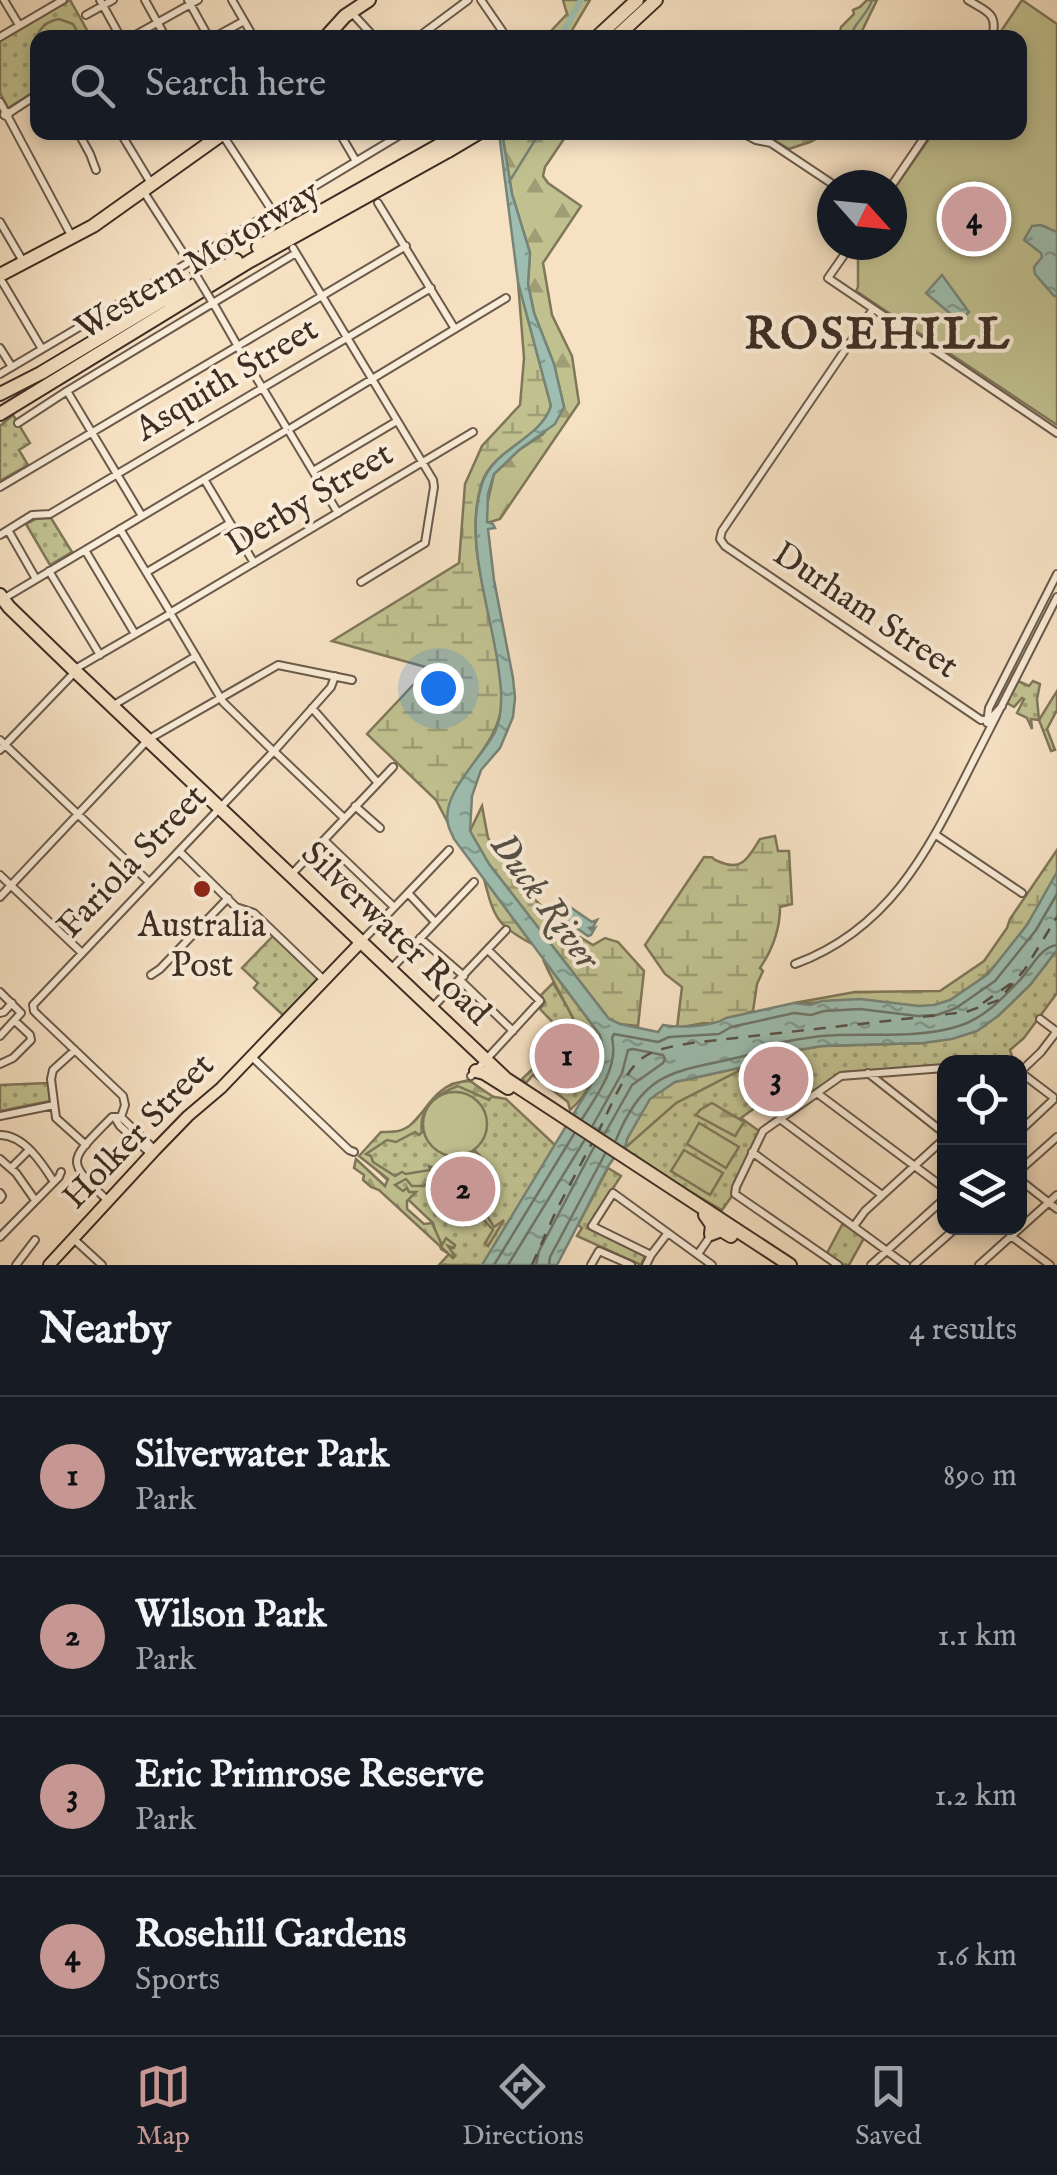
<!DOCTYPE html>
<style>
body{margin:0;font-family:"IM FELL English",serif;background:#20242c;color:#f1f3f6}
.controls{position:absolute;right:30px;bottom:30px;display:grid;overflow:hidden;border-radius:20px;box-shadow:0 5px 15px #0003}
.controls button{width:90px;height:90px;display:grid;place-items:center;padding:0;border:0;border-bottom:2px solid #363941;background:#171b24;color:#f1f3f6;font:50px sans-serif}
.compass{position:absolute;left:817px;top:170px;width:90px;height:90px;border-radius:50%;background:#171b24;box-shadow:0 5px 15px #0003;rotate:117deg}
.you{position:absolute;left:438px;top:688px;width:35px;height:35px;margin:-25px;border:8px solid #fff;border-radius:50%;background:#1a73e8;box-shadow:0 0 0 15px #1a73e833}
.badge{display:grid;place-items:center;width:65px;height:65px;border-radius:50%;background:#c59692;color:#111;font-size:32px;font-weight:700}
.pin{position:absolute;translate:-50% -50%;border:5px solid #fff;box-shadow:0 2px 10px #0006}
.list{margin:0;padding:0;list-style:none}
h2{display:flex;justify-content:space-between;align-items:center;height:130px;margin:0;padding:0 40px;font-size:42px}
h2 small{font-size:32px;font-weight:400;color:#9ea1a6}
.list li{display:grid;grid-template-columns:65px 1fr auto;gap:30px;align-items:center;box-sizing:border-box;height:160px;padding:0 40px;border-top:2px solid #363941}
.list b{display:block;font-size:38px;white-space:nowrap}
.list p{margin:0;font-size:32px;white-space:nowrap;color:#9ea1a6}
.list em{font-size:32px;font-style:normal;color:#9ea1a6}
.icon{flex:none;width:55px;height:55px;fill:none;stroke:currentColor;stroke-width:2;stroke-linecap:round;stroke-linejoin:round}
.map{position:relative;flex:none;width:1057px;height:1265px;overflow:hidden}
.search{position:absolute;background:#171b24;box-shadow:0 5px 15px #0003;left:30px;right:30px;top:30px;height:110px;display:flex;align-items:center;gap:25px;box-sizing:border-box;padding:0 35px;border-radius:20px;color:#9ea1a6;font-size:38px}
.sheet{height:770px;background:#171b24}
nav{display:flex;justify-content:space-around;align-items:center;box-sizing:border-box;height:140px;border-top:2px solid #363941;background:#171b24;font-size:28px;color:#9ea1a6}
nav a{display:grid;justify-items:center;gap:5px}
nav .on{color:#c59692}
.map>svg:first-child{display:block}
</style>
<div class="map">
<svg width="1057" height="1265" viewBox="0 0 1057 1265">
<defs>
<pattern id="grass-dots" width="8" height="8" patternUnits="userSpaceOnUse" patternTransform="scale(2.5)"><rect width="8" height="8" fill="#c1c190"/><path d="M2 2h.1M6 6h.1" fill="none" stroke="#9e9d75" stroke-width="1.8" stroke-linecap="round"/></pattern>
<pattern id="forest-firs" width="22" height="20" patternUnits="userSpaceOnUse" patternTransform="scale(2.5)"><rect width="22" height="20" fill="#c1c190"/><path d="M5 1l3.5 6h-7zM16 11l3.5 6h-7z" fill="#9e9d75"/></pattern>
<pattern id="wetland-marsh" width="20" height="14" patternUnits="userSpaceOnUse" patternTransform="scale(2.5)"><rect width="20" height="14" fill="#c1c190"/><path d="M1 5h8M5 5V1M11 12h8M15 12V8" fill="none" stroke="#9e9d75"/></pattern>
<pattern id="water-ripples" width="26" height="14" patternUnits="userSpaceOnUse" patternTransform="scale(2.5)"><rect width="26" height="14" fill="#9dbeb0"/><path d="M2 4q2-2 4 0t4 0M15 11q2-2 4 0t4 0" fill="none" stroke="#819b8f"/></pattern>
</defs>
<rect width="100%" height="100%" fill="#f6e1c3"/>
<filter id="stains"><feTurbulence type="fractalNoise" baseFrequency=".002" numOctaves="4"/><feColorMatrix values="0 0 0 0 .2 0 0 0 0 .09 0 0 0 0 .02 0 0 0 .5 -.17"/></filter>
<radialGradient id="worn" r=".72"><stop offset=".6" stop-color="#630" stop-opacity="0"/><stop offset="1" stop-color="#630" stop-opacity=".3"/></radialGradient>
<path fill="url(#grass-dots)" stroke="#7f775a" stroke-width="2.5" d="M70,0L91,37L38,38L37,90L8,108L0,93V41Z
M13,415L30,443L19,450L28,465L0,481V426Z
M51,518L72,552L50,565L26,524L36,519Z
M1018,681L1029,686L1033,681L1040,684L1037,699L1039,720L1031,719L1032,729L1027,718L1017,713L1024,699L1022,698L1014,707L1007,703Z
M273,936L319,980L284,1016L254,988L258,983L242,968Z
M1057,950V993L1024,1038L1010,1050L1014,1062H944V1066L845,1072L800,1101L781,1089L741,1118L759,1131L733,1188L732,1196L722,1210L619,1151L676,1103L748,1066L780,1053L822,1046L923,1043L998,1016L1030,985Z
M553,983C568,1008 598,1054 589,1085C586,1095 578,1103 570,1110L568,1102L533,1075L526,1083L522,1079L560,1043L564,1034L540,1009L545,1002L541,995Z
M469,1080L489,1096L506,1099L555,1145L483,1265H439L449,1254L441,1249L433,1223L361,1155L382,1133L405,1131L445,1088L452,1084Z
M48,1083L50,1101L0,1111V1085Z
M608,1168L621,1176L587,1228L645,1256L641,1265L577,1236L582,1228L578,1225Z
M843,1223L864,1238L849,1265H844L827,1253Z"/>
<path fill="url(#forest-firs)" stroke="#7f775a" stroke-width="2.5" d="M563,0H590L568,37H548L552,30L567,14Z
M867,0H877L859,37H839L841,27L854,14L853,10L860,7Z
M502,133H568L545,167L543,176L548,183L581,206L543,263L552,315L572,356L579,403L500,519L487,523L486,509L494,474L519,450L543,434L564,407L554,364L534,313L528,284L530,253L512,194Z
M748,133H827L810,142L789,149L770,138Z
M470,1081L492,1096L489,1100L458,1086C438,1093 418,1108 422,1132L419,1135L415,1132L396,1142L387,1140L366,1154L371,1156L373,1162L395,1176L402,1172L406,1174L430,1170L429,1166L441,1171L440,1174L436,1173L424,1186H412L406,1179L395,1185L403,1191L407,1188L409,1192H416L407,1201V1209L424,1224L432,1223L442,1245L446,1238L455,1245L454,1248L448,1246L455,1256L453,1258L379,1190L371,1187L363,1180L364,1175L354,1168L356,1159L385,1186L388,1179L359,1156L381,1132C387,1132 393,1132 398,1131C427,1124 426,1083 470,1081Z
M712,1103L744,1122L735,1136L696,1115L700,1110Z
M475,1151L494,1170L489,1173L470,1174L469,1187L494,1227L504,1220L488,1246L485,1243L493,1230L474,1209L455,1180L456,1179L461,1183L459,1175L462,1167H480L475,1162L469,1161L470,1157L467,1155Z"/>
<path fill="url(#wetland-marsh)" stroke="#7f775a" stroke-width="2.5" d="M518,282L551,406C540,441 492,448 481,485C461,556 502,628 502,699C501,749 449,774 448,823L436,800L367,734L429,668L332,641L459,563L465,484L482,446L520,405L524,358Z
M1057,691V710L1047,729L1055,750L1051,751L1039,720Z
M482,806L488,838L532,897L562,926L593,945L605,938L618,942L644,971L638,1026L620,1024L609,1019L489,864L470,831Z
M775,836L778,851H789L792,904L780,907C780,930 773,949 760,968L763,971L757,984L753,1011L717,1024L704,1023L677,1028L682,987L665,974L645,945L704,857C721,858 705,856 720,862C743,872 749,856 760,839Z
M1057,850C1057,858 1057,867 1057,874C1054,883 1046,893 1042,901C1020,938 978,998 932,1006C910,1009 885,1001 863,1000C839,998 817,1005 794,1003L855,992L940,991L984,961L1007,928L1010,919Z
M484,879L532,944C496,925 494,917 484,879Z
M543,959L600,1035C607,1058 599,1067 589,1087C595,1040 560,1001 543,959Z
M748,1066L676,1103L625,1148L627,1139L650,1098L675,1082Z"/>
<path fill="#c1c190" stroke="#7f775a" stroke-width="2.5" d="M1022,0L1057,24V425L856,291L858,287V245H892V192L933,133L1020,132V38L997,37Z
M59,19L73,24L80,37L38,38L37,50C34,33 43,22 59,19Z
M423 1124a32 32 0 1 1 64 0a32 32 0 1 1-64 0Z
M699,1123L739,1147L726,1168L687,1144Z
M684,1150L723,1173L710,1195L671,1171Z"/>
<path fill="url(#water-ripples)" stroke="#778478" stroke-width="2.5" d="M499,133H502L512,194L530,253L528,284L534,313L554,364L564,407L555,424L519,450L494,474L488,494L487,522L493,524L495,528L488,529L494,580L513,678L515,698L513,717L500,748L481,770L472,796L470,831L489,864L609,1019L620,1024L658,1032L663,1025C679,1028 712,1027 726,1018L794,1003L810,1005L822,1001L860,999L919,1006L934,1005L950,1000L988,974L1027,925L1057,872V950L1030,985L998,1016L977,1031L952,1039L923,1043L822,1046L780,1053L748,1066L675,1082L650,1099L627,1139L625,1148L619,1151L609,1165L557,1265H482L591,1085C601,1065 606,1056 600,1035L454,839C452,834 449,829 448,824C441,793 482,758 495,732C499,723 501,712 501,702C502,692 500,682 499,672C492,613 463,541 482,484C493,448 540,440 551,406L518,282Z
M1041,225L1057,232V296H1054L1035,274L1034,267L1042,257L1041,253L1024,240L1032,226Z
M942,275L969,312L959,321L926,293Z
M570,907L592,922L597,920L593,927L589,928L591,930L595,928L591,935L588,936L565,920L568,915L566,913Z"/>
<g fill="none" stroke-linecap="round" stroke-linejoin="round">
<path stroke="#6d766a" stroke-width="2.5" d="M582,1119C597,1095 619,1067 612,1038L614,1034L658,1042L669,1037L719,1034L731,1027L794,1013L811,1015L824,1011L860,1009L918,1016L937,1015L956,1008L995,981L1036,930L1057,894
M593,1125L622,1073L628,1050L633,1049L663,1055L665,1059L663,1063L632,1085L605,1133
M616,1140C646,1065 679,1073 748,1055C758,1053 767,1047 776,1044C790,1040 807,1038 822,1036C867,1032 915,1040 959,1026C984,1018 1002,999 1019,981C1031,969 1040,947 1057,945
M494,1265L574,1134
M508,1265L584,1141
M536,1265L539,1251L594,1147
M549,1265L550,1257L605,1154"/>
<path stroke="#778478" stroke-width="2.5" d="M850,38C853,23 868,15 872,0
M509,182L540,132"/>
<path stroke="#9dbeb0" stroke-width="6" d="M560,38L581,0"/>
<path stroke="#555146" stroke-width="2.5" stroke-dasharray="12 10" stroke-linecap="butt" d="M983,1003L1013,982
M597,1134C609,1112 623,1071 644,1057C657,1048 676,1046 691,1043L966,1012L999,1000L1025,969L1057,917
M532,1265L556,1211L593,1141"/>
<defs>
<path id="minor" d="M4,0L19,25
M100,0L121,38
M145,0L166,38
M188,0L209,38
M232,0L254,38
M481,0L503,32
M968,0C985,11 999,12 992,38
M352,13L375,38
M86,15L113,0
M0,37L63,0
M130,38L198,0
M213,38L244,21
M417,38L468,0
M0,102L5,111
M5,111L9,113L8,117L4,115Z
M9,113L38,94
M8,117L72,237
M78,132L90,154L96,170
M339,132L356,161
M741,132L756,140L771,143L834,185
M222,134L273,212
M123,137L149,180
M892,185L928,132
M142,189L187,259
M378,203L455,329
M0,222L21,258
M851,245L828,278L1057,433
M293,248L433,480L434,487L425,543L361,582
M192,260L405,132
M0,278L42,349
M212,301L236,343
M873,309L722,531L720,539L725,546L981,720L991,718L1002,706
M241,344L406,246
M0,348L12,367
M239,349L286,427
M0,374L186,264
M67,391L142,516
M18,423L67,391L296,253
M291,428L506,298
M290,433L338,513
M313,471L397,421
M204,479L254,563
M0,487L236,347
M120,529L169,610
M8,530L36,579
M0,535L32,515L50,514L431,288
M85,550L135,634
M49,571L100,655
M147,572L230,523
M3,599L285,431
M173,611L473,432
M172,616L223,702L271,749
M75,669L168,615
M112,706L196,656
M312,708L378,783
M987,723L989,708L1057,574
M149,739L278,665L352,680
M0,740L149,882
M276,749L331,687L335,676
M0,750L72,675
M276,753L344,818
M355,806L380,828
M936,835L1022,893
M324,840L394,907
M179,851L236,907L254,913L325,981
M0,875L82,953
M291,875L393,767
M408,893L435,922
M0,897L144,744
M420,938L464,976
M361,942L449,850
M795,964C898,926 934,837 980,748C1006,697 1032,647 1057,597
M391,969L474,882
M151,975L160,969L228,898
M460,980L513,1031
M0,992L21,1013L0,1036
M432,1008L506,930
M0,1013L4,1012L12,1003
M1040,1019L1056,1031
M75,1050L53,1070L51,1079L56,1118L86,1145
M252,1057L349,1150L354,1152
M0,1064L13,1058L31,1040L30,1035L15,1021
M868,1073L944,1133
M471,1076L540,1001L488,950
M817,1093L944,1188
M1053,1097L1020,1072L1041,1052L1057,1031
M0,1116L54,1105
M121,1117L125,1105L123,1096L39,1016L34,1011L33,1005L272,753
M121,1117L155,1150
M115,1118L120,1126L151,1154
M780,1119L882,1195
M1020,1131L1053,1100
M0,1135C24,1135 42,1163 54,1182
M752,1152L906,1265
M0,1159L16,1173L35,1200
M11,1168L29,1150
M1020,1170L1057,1137
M1020,1180L1057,1209
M0,1193L2,1196L0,1199
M108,1201C66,1160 67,1163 109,1120L112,1117H121
M854,1226L865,1211L944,1139
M1011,1236L1050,1265
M0,1237L59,1177L61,1172
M77,1242L102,1265
M698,1254L711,1235
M651,1255L592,1226L613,1193L712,1265
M16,1265L35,1240
M591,1265L599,1251L631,1265
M646,1265L651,1255L667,1234
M838,1265L735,1194L736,1187L763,1131L841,1076L944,1068
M871,1265L944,1199
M914,1265L956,1228
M979,1265L1057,1195"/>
<path id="major" d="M49,1265L155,1150L188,1116L221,1088L361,942"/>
<path id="highway" d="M325,38L345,16L369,0
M596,38L637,0
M615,38L656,0
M258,247L443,143
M0,275L93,226L225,132
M168,301L236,260
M0,394L41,373L173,294
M0,414L250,261L448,151
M0,595L9,607L74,670L506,1079L790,1265
M476,1071L484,1073L508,1088
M705,1215L712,1225L711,1234L721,1230L731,1236"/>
</defs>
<use href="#minor" stroke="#6b5a4b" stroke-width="10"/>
<use href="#major" stroke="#3d2d23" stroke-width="14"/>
<use href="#highway" stroke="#3d2d23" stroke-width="16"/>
<use href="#minor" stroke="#f9ecd8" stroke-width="6"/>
<use href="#major" stroke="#f6e1c3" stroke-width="10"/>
<use href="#highway" stroke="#f6e1c3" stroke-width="12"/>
<defs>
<path id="minor-bridge" d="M193,270L211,300"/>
<path id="highway-bridge" d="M443,143L461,132
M448,151L480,132"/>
</defs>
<use href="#minor-bridge" stroke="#6b5a4b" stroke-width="10" stroke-linecap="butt"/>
<use href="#highway-bridge" stroke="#3d2d23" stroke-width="16" stroke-linecap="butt"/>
<use href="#minor-bridge" stroke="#f9ecd8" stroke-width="6"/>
<use href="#highway-bridge" stroke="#f6e1c3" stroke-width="12"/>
</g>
<circle fill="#8f2418" stroke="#f9ecd8" stroke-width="4" cx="202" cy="889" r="10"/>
<g text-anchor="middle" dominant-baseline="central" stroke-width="8" stroke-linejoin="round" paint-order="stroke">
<g font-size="35" fill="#3d2d23" stroke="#f9ecd8">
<text transform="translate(198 261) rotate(-31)">Western Motorway</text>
<text transform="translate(227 380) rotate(-31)">Asquith Street</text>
<text transform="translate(310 500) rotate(-31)">Derby Street</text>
<text transform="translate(865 611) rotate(34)">Durham Street</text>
<text transform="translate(133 862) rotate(-46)">Fariola Street</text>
<text transform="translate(395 934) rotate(44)">Silverwater Road</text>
<text transform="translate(139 1132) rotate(-46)">Holker Street</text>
</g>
<g font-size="35" fill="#3d2d23" stroke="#f9ecd8">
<text x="202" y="926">Australia<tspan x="202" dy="40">Post</tspan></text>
</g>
<g font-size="38" font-style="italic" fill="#555146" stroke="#f9ecd8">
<text transform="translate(544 902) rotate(54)">Duck River</text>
</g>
<g font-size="45" font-weight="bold" letter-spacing="2.5" fill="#3d2d23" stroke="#f9ecd8">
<text x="878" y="335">ROSEHILL</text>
</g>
</g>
<rect width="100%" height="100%" filter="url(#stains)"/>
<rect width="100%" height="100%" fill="url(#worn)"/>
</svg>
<div class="controls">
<button><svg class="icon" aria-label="locate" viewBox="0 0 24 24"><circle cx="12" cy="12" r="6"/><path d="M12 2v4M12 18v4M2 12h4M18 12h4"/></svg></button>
<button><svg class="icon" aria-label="layers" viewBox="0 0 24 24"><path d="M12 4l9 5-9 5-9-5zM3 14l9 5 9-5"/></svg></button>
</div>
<svg class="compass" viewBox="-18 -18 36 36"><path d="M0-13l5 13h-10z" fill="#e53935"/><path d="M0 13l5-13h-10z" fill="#9ea1a6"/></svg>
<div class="you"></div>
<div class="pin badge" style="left:567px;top:1056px">1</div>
<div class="pin badge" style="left:463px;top:1189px">2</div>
<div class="pin badge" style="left:776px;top:1079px">3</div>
<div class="pin badge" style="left:974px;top:219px">4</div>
<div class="search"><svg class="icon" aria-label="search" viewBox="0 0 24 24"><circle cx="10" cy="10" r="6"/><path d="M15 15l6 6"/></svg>Search here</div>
</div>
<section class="sheet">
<h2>Nearby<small>4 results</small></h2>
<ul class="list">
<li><span class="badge">1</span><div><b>Silverwater Park</b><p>Park</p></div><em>890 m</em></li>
<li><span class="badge">2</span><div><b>Wilson Park</b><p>Park</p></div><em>1.1 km</em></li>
<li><span class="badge">3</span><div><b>Eric Primrose Reserve</b><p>Park</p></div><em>1.2 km</em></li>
<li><span class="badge">4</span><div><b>Rosehill Gardens</b><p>Sports</p></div><em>1.6 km</em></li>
</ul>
</section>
<nav>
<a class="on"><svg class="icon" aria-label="map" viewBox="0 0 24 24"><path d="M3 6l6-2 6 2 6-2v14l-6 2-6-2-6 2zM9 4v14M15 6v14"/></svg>Map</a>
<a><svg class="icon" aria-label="directions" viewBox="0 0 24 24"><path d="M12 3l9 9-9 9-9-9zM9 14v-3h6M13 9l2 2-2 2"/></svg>Directions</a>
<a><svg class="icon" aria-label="saved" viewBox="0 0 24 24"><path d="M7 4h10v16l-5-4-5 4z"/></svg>Saved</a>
</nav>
